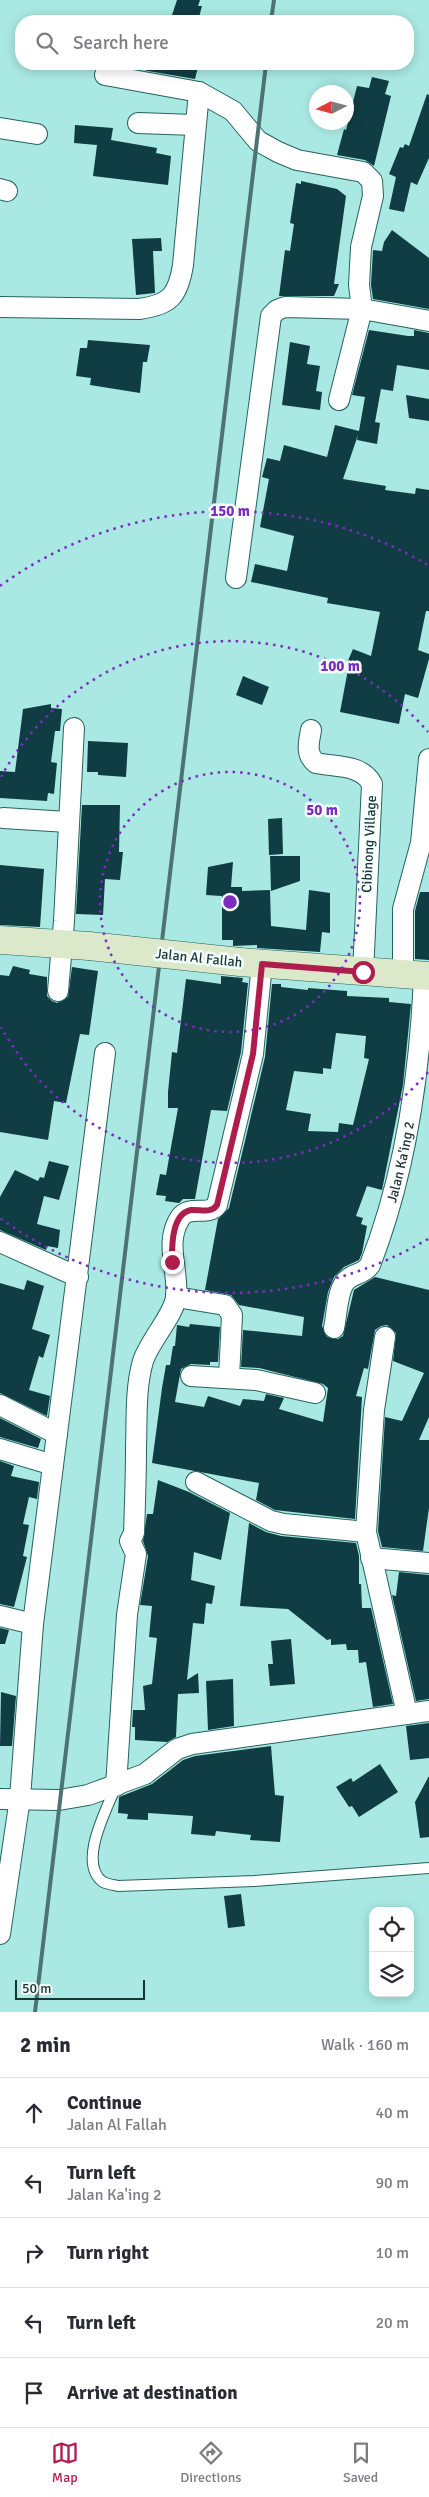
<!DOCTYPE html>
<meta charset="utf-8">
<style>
body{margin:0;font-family:Signika,sans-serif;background:#f7f7f7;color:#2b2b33}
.controls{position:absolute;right:15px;bottom:15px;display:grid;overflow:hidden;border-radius:10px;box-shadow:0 2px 12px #0003}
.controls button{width:45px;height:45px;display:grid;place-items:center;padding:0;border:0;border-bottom:1px solid #e1e1e2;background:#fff;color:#2b2b33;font:25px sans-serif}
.compass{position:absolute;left:309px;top:85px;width:45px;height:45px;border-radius:50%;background:#fff;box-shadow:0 2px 12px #0003;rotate:264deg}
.scale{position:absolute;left:15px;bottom:12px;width:130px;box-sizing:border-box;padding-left:5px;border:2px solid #1a3432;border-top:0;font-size:14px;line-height:18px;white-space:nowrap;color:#1a3432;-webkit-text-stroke:4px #f3fffd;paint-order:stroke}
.stop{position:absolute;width:15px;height:15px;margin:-11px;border:4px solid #af1d4d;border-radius:50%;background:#fff}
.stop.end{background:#af1d4d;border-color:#fff;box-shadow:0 1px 5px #0008}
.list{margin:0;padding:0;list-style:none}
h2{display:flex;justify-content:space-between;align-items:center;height:65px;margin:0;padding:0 20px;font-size:21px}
h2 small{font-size:16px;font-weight:400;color:#7c7c81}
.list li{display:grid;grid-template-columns:32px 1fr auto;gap:15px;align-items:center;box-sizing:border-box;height:70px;padding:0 20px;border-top:1px solid #e1e1e2}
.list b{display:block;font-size:19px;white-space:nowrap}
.list p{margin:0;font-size:16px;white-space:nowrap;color:#7c7c81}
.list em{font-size:16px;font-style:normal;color:#7c7c81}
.icon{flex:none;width:28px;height:28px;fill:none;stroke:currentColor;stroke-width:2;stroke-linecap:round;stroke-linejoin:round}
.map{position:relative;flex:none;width:429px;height:2012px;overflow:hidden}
.search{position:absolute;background:#fff;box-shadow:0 2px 12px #0003;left:15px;right:15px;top:15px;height:55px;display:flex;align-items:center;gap:12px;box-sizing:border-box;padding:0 18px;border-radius:20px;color:#7c7c81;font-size:19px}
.sheet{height:415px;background:#fff}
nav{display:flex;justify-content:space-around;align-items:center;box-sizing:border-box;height:70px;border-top:1px solid #e1e1e2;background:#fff;font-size:14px;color:#7c7c81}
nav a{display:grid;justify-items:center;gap:2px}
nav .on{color:#af1d4d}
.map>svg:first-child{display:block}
</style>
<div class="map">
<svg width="429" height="2012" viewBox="0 0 429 2012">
<rect width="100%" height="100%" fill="#aae9e3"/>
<path fill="#103d43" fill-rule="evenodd" d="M177,0H200L198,6H202L198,21H170Z
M138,64H187L198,67L195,79L148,71L138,68Z
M372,77L389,81L385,94L391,96L374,166L365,160L337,155L344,129L346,130L357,86L369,88Z
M427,94L429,95V158L417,185L411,182L404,212L389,209L396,177L389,174L400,147L403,148L405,144L409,146Z
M75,125L113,128L111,140L157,148L156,153L171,156L168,185L93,176L97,145L74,143Z
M301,181L337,189L346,196L334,284H339L334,296H279L285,250L290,251L294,224L290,223L296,183L301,184Z
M392,230L429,258V309L373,299L371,285L373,250L382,251L384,242Z
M161,238L162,251H153L155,293L136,295L132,239Z
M369,330L408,336H414V330L429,333V370L397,365L393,391L381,389L375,422L380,423L377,444L357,440L358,435L343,479L386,486L385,490L415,494L416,488L429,490V611H426L418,650L429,654V659L418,698L405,694L399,724L340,712L349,664L347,663L353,649L371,656L380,612L327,603L328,598L251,582L255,564L287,571L294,536L260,527L269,479L262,477L267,458L280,461L284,445L327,457L335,425L359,431L365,397L352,395Z
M88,340L150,345L147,362H143L140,393L90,385L91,378L76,376L80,348H87Z
M290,342L310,346L307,364L320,366L316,391L322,392L320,410L282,405Z
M406,395L429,399V421L409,418Z
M243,676L269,687L262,705L236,695Z
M51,704V708L62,709L60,731H55L51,762L57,763L54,794L48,793L47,801L0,798V771L15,772L23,709Z
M88,741L128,743L126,777L98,775V772H87Z
M82,805H120L119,852H123L120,880L105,879L103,915L76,914Z
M282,818L283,854L269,855L268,819Z
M270,856H300V881L271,891Z
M233,862L231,887H242V891L270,890L271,926L306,930L309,890L330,893V933L322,932L320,952L257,948V945L233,946V940H222V896L206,895L208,867Z
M0,865L44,869L40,927L0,925Z
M420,892H429V960L415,959V911Z
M13,966L30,970L29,974L47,977V996L52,1001L57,1003L68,997L72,967L98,971L89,1035L80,1034L66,1103L54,1101L48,1140L0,1132V975L9,976Z
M221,976L243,978L242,982L248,983L241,1052L227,1111L211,1110L195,1199H183L179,1203L165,1201L166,1196L156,1195L160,1174L166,1175L178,1108H168V1092L172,1052L177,1053L186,979L221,984Z
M272,984H281V987L308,990V988L347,991V996L389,998V1002L411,1004L403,1085L382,1190L367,1186L356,1216L363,1218L361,1224L367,1226L362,1253L359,1260L344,1267L334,1277L328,1292L322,1326L327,1337L338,1339L343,1336L354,1290L375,1277L429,1290V1417L419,1440H429V1508L423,1551L382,1547L378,1531L385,1417L402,1421L424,1373L393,1361L396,1333L387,1325L381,1326L375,1330L368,1369L364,1368L356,1396L362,1397L355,1519L275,1510L256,1500L259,1483L152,1463L162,1388L166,1365H170L173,1346H175L177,1325L189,1327L190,1324L220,1327L218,1362H210V1365L191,1364L181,1369L175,1402L204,1407L208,1396L240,1406L243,1399L264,1401L266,1394L284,1398L279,1409L323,1422L328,1388L323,1384L259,1368L241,1367L243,1330L302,1336L304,1317L239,1305L231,1295L205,1290L218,1219L229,1208L265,1057ZM336,1033L366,1036L364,1058L369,1059L353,1125L339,1123L338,1132L308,1131L311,1114L286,1110L294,1071L323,1074V1068L331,1069Z
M49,1161L69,1166L59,1200L44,1196L37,1224L60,1230L58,1248L47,1246L46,1250L0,1230V1197L15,1170L38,1181L40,1177L44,1178Z
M27,1280L44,1286L32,1329L50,1335L43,1358L39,1356L29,1390L50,1396L47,1416L0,1393V1283L24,1290Z
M0,1418L41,1439L38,1448L0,1437Z
M0,1461L14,1466L11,1476L39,1482L37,1499L29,1497L23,1524L29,1525L23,1556L27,1557L14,1607L0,1604Z
M158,1480L189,1492L230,1513L221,1560L194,1552L191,1580L215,1586L212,1604L206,1603L204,1624L193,1623L187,1680L198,1673L199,1693L178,1694L176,1737L167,1742L135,1740V1727H132L133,1710H145L143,1686L152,1684L157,1638L149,1637L152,1606L140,1605L148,1556L143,1541L147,1514H153Z
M249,1523L266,1532L281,1536L356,1543L359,1556V1584H361L362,1608H371L393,1704L373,1707L366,1662L359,1663L358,1650H347L346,1644L331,1645V1639L327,1640L288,1609L240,1606Z
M399,1572L429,1575V1699L416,1701L392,1595L396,1596Z
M0,1628L9,1630L5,1644H0Z
M291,1639L295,1684L270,1686L268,1664H273L271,1641Z
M233,1679L234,1726L208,1730L206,1681Z
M1,1692L16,1696L12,1746H0Z
M429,1723V1758L410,1760L406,1726Z
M271,1746L275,1795L284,1796L280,1842L250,1840L251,1835L216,1831L215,1836L191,1834L193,1816L148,1813V1820L127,1819L128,1814L118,1813L119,1797L152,1784L183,1760L195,1756Z
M380,1764L398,1792L359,1817L352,1806L349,1807L336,1787L351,1778L353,1782Z
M429,1776V1837L420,1838L415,1802Z
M241,1894L245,1926L228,1928L224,1896Z"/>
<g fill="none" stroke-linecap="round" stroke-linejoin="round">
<defs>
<path id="lane" d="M116,1786C107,1809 77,1863 103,1882C107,1884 114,1885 118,1886L254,1881L429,1868"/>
<g id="street">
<path d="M105,75L199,92L233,111L258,141L278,152L297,160L363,172L372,181L373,196L361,247L359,285L362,309L339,400"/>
<path d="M138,123L195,125"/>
<path d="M0,128L37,134"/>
<path d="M0,189L7,191"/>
<path d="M0,307L139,309C170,305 178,296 183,265L199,92"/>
<path d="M236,578L271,316L277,310L285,307L362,309L429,321"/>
<path d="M311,730C309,742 305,754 316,763C335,767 362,764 372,784L363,973"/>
<path d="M3,818L68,822"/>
<path d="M403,975V909L421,843L429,759"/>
<path d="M58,991L64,921L74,728"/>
<path d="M0,1242L78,1277"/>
<path d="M176,1297L225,1305L232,1315L229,1378"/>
<path id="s1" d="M334,1328C337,1315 337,1287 348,1279C355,1273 364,1274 370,1265C406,1173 420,1074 424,976"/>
<path d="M385,1337L374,1410L366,1532L407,1714"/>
<path d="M191,1376L256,1380L315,1393"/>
<path d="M0,1405L57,1434"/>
<path d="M0,1449L53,1465"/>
<path d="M196,1482L271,1521L284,1524L366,1532"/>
<path d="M371,1558L429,1563"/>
<path d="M0,1616L33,1624"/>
<path d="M116,1786L127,1615L136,1554L130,1541L134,1533C135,1505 136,1477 136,1448C137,1420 135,1389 143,1361C150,1340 174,1315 176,1297C179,1270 164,1243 180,1218C189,1204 209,1217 217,1205L253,1054L262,964"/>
<path d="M0,1799L59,1800L88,1795L145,1774L177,1749L192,1744L429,1711"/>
<path d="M0,1934L20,1798L33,1624L105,1053"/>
</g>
<path id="secondary" d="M0,940L89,946
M240,962L429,976"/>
</defs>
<use href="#lane" stroke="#24635e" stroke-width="12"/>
<use href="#street" stroke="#24635e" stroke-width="22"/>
<use href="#secondary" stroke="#24635e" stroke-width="29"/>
<use href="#lane" stroke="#fff" stroke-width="10"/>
<use href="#street" stroke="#fff" stroke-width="20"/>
<use href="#secondary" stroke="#dce8ca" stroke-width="28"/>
<path stroke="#4d7471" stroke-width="4" d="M271,21L274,0
M35,2012L266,64"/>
<defs>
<path id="secondary-bridge" d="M89,946L240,962"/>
</defs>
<use href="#secondary-bridge" stroke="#24635e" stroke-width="29" stroke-linecap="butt"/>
<use href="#secondary-bridge" stroke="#dce8ca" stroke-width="28"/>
</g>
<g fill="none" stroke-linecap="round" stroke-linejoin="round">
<path stroke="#af1d4d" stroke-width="6" d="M172,1262C172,1247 171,1214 191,1210C200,1209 211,1214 217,1205L253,1054L262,964L363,972"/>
</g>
<g fill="none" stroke="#7b2cbf" stroke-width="2.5" stroke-dasharray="2.5 5">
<circle cx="230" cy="902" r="130"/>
<path d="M428 1072A261 261 0 0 1 1 1027M1 777A261 261 0 0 1 428 732"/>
<path d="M428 1239A391 391 0 0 1 0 1218M0 586A391 391 0 0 1 428 565"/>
</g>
<g text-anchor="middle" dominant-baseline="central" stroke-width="5" stroke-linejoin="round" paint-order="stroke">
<g font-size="14" fill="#1a3432" stroke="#f3fffd">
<text transform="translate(369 844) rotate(-87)">Cibinong Village</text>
<text transform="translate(199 958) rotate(6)">Jalan Al Fallah</text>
<text stroke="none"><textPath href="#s1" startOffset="186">Jalan Ka'ing 2</textPath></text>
</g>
</g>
<circle cx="230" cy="902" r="8" fill="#7b2cbf" stroke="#f3fffd" stroke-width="2.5"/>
<g font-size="15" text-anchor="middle" font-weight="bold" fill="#7b2cbf" stroke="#f3fffd" stroke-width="5" stroke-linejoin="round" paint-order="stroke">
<text x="230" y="516">150 m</text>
<text x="340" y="671">100 m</text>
<text x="322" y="815">50 m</text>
</g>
</svg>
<div class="controls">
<button><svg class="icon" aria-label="locate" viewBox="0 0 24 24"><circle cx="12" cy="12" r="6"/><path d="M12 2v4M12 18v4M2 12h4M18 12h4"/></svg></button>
<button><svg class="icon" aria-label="layers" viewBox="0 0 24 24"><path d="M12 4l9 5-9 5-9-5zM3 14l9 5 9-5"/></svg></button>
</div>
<svg class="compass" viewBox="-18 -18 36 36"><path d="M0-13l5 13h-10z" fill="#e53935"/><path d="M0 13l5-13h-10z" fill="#7c7c81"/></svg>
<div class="scale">50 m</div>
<div class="stop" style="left:363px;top:972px"></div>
<div class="stop end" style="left:172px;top:1262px"></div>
<div class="search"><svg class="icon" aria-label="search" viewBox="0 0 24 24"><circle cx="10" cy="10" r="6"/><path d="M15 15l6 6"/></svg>Search here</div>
</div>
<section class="sheet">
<h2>2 min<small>Walk · 160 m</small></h2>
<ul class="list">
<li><svg class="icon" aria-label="ahead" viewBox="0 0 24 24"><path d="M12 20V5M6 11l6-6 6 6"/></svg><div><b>Continue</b><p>Jalan Al Fallah</p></div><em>40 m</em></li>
<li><svg class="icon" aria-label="left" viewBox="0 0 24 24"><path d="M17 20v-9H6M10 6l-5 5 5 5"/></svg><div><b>Turn left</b><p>Jalan Ka'ing 2</p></div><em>90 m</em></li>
<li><svg class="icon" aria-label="right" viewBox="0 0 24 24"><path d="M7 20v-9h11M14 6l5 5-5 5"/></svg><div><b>Turn right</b></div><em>10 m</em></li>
<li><svg class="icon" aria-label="left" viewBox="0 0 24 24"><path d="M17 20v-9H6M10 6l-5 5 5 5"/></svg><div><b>Turn left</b></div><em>20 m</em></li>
<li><svg class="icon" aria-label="arrive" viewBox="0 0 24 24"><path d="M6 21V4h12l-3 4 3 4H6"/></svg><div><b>Arrive at destination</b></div></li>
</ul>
</section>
<nav>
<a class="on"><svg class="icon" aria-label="map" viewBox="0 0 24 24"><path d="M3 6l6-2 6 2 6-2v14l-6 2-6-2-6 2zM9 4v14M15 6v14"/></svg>Map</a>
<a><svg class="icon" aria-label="directions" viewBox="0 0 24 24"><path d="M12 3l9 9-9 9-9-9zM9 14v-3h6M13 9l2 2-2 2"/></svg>Directions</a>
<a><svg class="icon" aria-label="saved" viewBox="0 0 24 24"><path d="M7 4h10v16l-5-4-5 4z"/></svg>Saved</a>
</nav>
